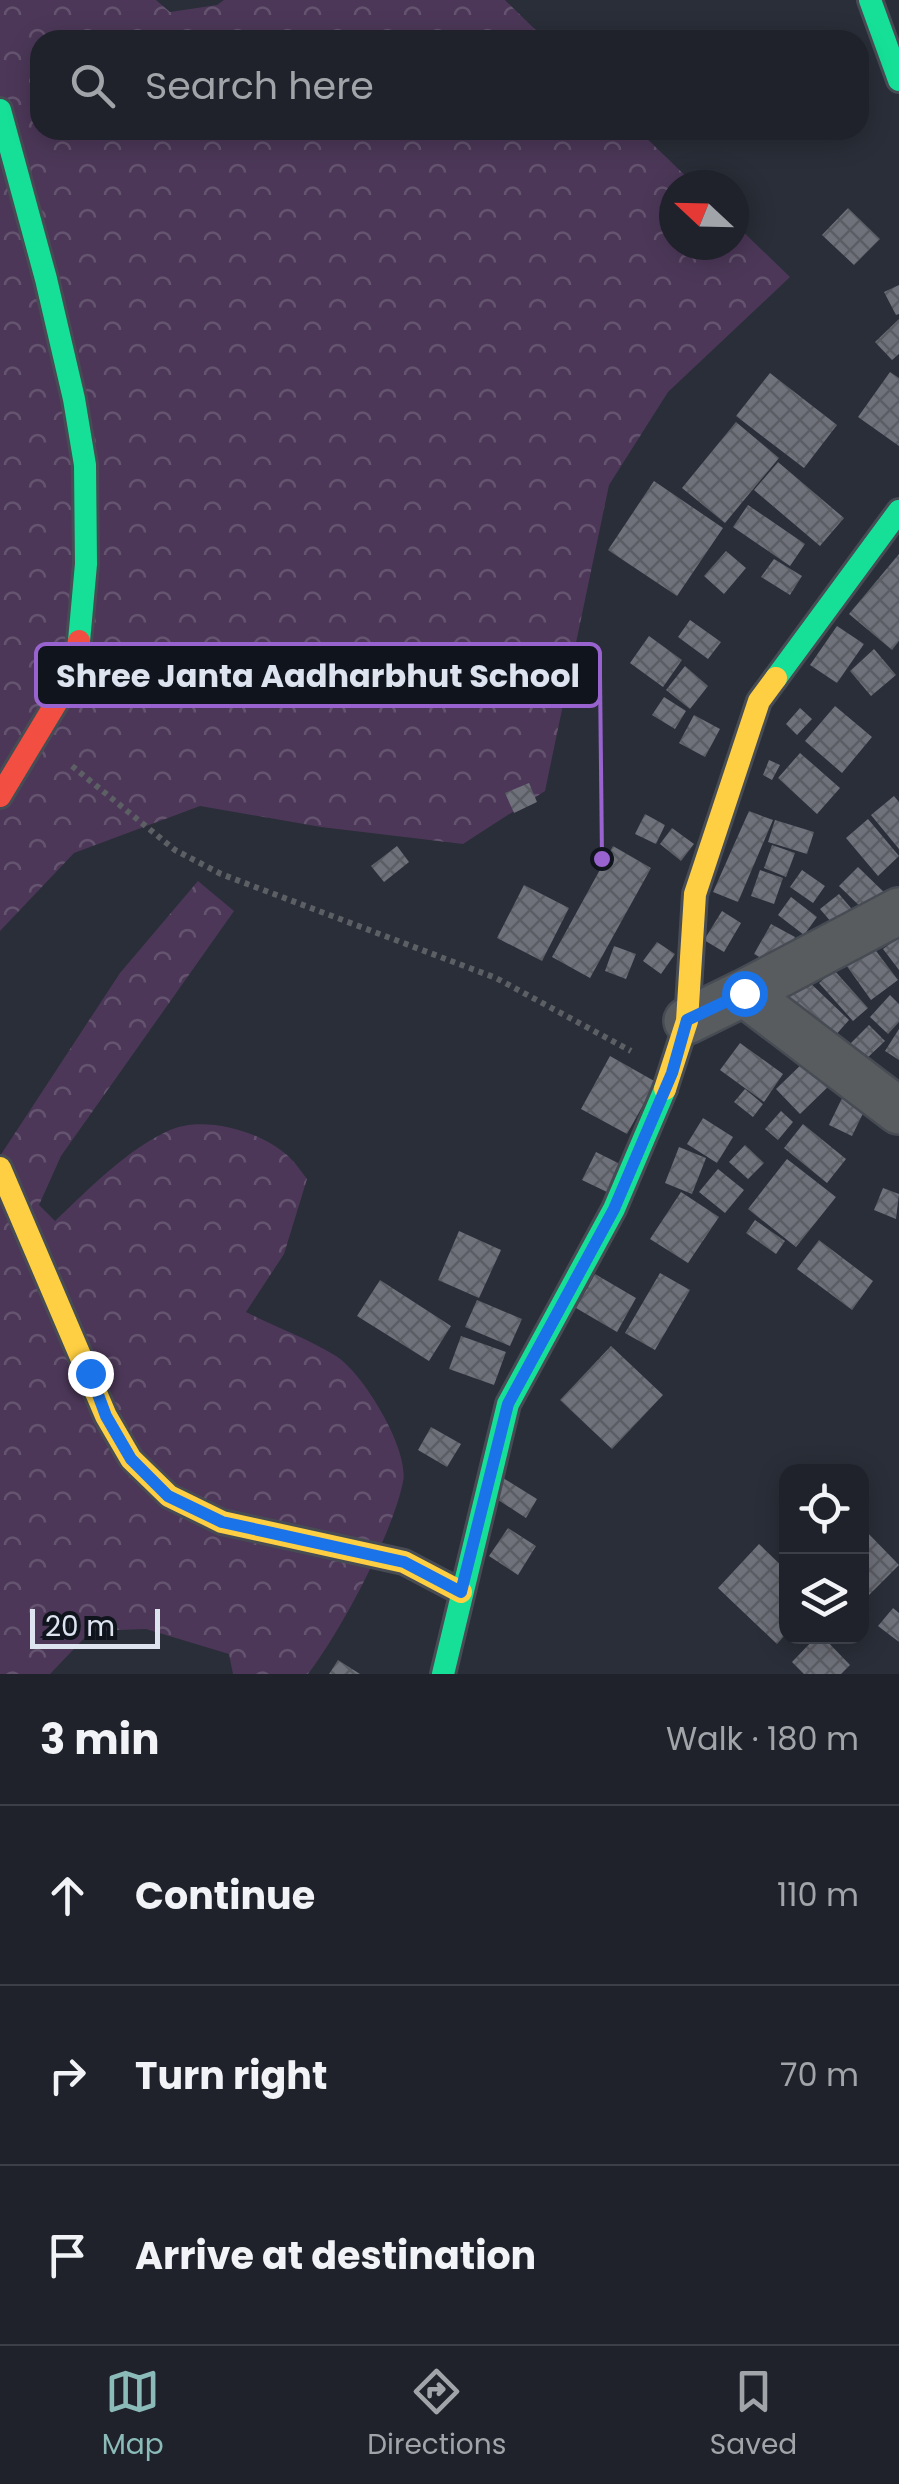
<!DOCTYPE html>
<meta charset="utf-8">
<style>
body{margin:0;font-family:Poppins,sans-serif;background:#272a32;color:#f1f3f6}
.controls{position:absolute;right:30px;bottom:30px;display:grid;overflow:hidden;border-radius:20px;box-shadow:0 5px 25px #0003}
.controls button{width:90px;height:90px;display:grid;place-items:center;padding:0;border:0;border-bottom:2px solid #3c3f47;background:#1f222a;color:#f1f3f6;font:50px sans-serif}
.compass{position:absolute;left:659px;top:170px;width:90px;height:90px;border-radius:50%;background:#1f222a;box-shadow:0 5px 25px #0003;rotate:292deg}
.scale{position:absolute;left:30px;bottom:25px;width:130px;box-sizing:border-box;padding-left:10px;border:5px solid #dde4f0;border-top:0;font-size:28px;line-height:35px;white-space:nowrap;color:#dde4f0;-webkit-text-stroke:8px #10151d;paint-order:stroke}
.stop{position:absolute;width:30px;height:30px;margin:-22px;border:8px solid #1a73e8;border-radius:50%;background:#fff}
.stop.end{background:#1a73e8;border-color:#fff;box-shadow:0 2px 10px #0008}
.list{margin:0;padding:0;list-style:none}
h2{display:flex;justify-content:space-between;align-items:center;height:130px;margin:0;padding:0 40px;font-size:42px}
h2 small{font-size:32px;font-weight:400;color:#a1a4a8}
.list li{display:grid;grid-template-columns:65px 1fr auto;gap:30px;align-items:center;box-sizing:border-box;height:180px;padding:0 40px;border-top:2px solid #3c3f47}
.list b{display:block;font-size:38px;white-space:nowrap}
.list em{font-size:32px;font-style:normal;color:#a1a4a8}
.icon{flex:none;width:55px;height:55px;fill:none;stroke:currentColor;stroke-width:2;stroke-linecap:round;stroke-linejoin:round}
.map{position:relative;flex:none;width:899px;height:1674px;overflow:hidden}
.search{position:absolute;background:#1f222a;box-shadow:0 5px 25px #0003;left:30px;right:30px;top:30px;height:110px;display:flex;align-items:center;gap:25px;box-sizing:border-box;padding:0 35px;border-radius:30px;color:#a1a4a8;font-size:38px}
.sheet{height:670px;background:#1f222a}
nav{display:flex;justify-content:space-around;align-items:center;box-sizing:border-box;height:140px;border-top:2px solid #3c3f47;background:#1f222a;font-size:28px;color:#a1a4a8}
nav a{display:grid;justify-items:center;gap:5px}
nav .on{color:#8bbbb9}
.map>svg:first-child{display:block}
</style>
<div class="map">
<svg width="899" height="1674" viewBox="0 0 899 1674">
<defs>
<pattern id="forest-crowns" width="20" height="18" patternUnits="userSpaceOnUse" patternTransform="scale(2.5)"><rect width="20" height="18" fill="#4c3758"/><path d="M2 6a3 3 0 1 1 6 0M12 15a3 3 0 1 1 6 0" fill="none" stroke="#655470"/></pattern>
<pattern id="building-cross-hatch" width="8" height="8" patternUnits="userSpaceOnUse" patternTransform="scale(2.5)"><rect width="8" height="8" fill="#6f717b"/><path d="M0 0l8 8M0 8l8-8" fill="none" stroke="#5b5d64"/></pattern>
</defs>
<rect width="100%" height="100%" fill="#292e38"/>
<path fill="url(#forest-crowns)" d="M0,0H156L170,12L217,5L224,0H505L546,40H40V130H638L695,185H674V245H734V223L790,277L668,392L609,485L545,791L463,844L321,827L200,806L74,853L0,931Z
M198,881L234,911L61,1156L39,1205L55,1221C90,1188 126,1150 170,1130C204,1115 260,1131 287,1155C294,1161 301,1171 307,1179L284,1254L246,1312C276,1327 309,1339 336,1356C363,1373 410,1450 403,1482C392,1535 341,1631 308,1674H233L229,1654L146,1629L91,1631L50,1674H0V1156L120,973Z"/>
<path fill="url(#building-cross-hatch)" d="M848,208L880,239L854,265L822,235Z
M899,285V314L896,315L884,292Z
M899,319V354L892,360L875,342Z
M890,372L899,378V446L858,417Z
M770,373L837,425L804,468L736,416Z
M736,422L779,458L725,523L682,488Z
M778,462L844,518L820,546L754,490Z
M654,481L723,528L677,596L608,550Z
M748,505L805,544L790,566L733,527Z
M726,551L746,568L724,594L704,576Z
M899,554V641L892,650L849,614Z
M774,559L802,576L790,595L761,577Z
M690,620L721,642L708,659L678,637Z
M837,626L864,644L837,683L810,665Z
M649,636L682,660L663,687L630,663Z
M874,649L896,675L871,696L850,671Z
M685,666L708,686L690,709L666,690Z
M664,697L686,711L675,729L652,715Z
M835,706L872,737L842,773L805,741Z
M800,708L812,719L797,735L786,724Z
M694,715L720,729L705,757L679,743Z
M800,753L840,788L817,814L778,778Z
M769,760L780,765L772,780L763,775Z
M529,783L537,802L514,813L505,793Z
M894,796L899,802V849L871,815Z
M749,811L773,820L738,902L713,892Z
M645,814L665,825L656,844L635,834Z
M868,819L899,856L878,876L846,838Z
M775,820L814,832L807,854L768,842Z
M672,828L694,844L681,861L660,844Z
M772,845L795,853L786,877L764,868Z
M397,846L409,862L384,882L371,866Z
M613,846L651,868L590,978L552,957Z
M858,867L890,898L871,917L839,886Z
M760,870L783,878L774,904L751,896Z
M802,870L825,886L813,903L790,887Z
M524,885L569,908L542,961L497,938Z
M839,894L856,914L838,930L820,909Z
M791,897L817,917L804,935L778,915Z
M722,911L741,923L724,952L704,940Z
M771,924L795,937L778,968L754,954Z
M899,937V970L883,949Z
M867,939L898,980L871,1000L841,958Z
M657,942L675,954L661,974L643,961Z
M614,946L636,954L626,979L605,971Z
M834,970L868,1008L853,1021L819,983Z
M805,978L849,1020L833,1038L788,996Z
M890,995L899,1004V1022L888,1034L870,1017Z
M869,1025L885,1041L864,1061L849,1045Z
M899,1029V1060L885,1051Z
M740,1043L783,1074L764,1102L720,1070Z
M610,1056L656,1082L627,1134L581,1109Z
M808,1058L832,1083L800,1114L776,1089Z
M745,1089L763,1104L753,1117L734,1102Z
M846,1090L869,1101L852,1136L829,1125Z
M781,1111L793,1122L778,1140L765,1129Z
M703,1118L733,1137L717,1163L687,1144Z
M803,1124L846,1159L827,1183L784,1148Z
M745,1145L764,1163L748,1179L729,1162Z
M679,1147L706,1158L692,1194L665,1183Z
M596,1152L620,1164L607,1192L582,1180Z
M787,1159L836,1197L796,1247L748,1209Z
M718,1169L744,1190L725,1213L699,1192Z
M883,1188L899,1194L896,1219L874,1210Z
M681,1192L719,1217L688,1263L650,1239Z
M755,1220L785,1241L776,1254L746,1233Z
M459,1231L501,1250L479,1298L438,1280Z
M819,1240L873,1281L852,1310L797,1269Z
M660,1273L690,1290L655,1350L625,1333Z
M595,1274L636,1298L617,1332L576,1308Z
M380,1280L451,1326L429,1361L357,1316Z
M477,1300L522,1319L510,1346L465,1327Z
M461,1336L506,1352L494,1385L449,1369Z
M611,1346L663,1395L612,1449L560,1400Z
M431,1427L461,1444L447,1467L418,1450Z
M503,1478L537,1499L526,1518L492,1496Z
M862,1527L899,1565L862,1602Z
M508,1528L536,1546L518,1575L489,1556Z
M759,1544L786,1570V1634L777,1644L718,1588Z
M893,1608L899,1613V1642L878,1626Z
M817,1636H822L850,1665L841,1674H804L792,1662Z
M338,1660L360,1674H329Z"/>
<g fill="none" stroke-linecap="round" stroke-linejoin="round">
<defs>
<path id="street" d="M744,993L899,911
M687,1021L744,993L899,1111"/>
<path id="fast" d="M870,0L899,80
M0,110L46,279L74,399L85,465L86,564L79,641
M776,678L899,511
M443,1674L508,1404L614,1209L665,1089"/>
<path id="slow" d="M665,1089L687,1021L695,894L759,701L776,678
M0,1168L106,1416L131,1459L169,1496L222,1522L404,1562L461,1592"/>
<path id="jam" d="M0,796L70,680L79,641"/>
</defs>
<use href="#street" stroke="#474c54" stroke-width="50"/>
<use href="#fast" stroke="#474c54" stroke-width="28"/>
<use href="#slow" stroke="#474c54" stroke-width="28"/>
<use href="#jam" stroke="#474c54" stroke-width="28"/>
<path stroke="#5c5f64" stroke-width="6" stroke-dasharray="5 5" stroke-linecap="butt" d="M72,766L175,850L221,874L496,978L631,1051"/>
<use href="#street" stroke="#585c5f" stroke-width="45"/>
<use href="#fast" stroke="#16e098" stroke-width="22"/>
<use href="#slow" stroke="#ffcf43" stroke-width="22"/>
<use href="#jam" stroke="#f24e42" stroke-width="22"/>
</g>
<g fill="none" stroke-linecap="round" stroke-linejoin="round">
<path stroke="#1a73e8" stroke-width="12" d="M90,1373L106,1416L131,1459L168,1496L222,1522L404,1562L461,1592L508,1404L614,1209L672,1073L687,1020L744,993"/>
</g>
<path fill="none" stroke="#9863ce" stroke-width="4" d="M602 859L600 675"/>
<circle fill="#9863ce" stroke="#10151d" stroke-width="4" cx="602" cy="859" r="10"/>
<rect fill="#10151d" stroke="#9863ce" stroke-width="4" x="36" y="644" width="564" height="62" rx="10"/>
<g font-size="32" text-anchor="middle" font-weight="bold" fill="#dde4f0">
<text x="318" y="687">Shree Janta Aadharbhut School</text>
</g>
</svg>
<div class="controls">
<button><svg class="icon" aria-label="locate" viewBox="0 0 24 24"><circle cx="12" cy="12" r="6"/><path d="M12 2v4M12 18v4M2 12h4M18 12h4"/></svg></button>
<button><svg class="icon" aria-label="layers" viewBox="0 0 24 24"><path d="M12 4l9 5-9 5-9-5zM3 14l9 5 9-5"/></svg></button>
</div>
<svg class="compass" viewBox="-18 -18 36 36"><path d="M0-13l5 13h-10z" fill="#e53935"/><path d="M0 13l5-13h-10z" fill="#a1a4a8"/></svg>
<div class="scale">20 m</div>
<div class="stop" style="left:744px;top:993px"></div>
<div class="stop end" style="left:90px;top:1373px"></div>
<div class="search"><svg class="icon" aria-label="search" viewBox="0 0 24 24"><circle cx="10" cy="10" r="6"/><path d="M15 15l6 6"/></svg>Search here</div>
</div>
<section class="sheet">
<h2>3 min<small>Walk · 180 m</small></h2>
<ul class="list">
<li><svg class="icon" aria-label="ahead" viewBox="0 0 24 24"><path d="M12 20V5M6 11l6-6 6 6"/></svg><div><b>Continue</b></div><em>110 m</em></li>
<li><svg class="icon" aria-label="right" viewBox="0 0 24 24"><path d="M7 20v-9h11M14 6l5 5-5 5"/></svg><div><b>Turn right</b></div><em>70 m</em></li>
<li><svg class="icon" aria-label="arrive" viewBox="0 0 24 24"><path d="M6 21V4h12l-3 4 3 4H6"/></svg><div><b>Arrive at destination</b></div></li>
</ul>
</section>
<nav>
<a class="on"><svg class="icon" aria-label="map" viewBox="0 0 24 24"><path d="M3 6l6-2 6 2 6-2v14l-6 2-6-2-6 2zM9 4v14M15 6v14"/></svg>Map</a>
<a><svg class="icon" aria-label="directions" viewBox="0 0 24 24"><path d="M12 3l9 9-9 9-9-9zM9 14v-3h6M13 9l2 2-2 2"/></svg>Directions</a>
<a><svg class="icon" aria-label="saved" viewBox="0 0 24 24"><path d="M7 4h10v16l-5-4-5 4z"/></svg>Saved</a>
</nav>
